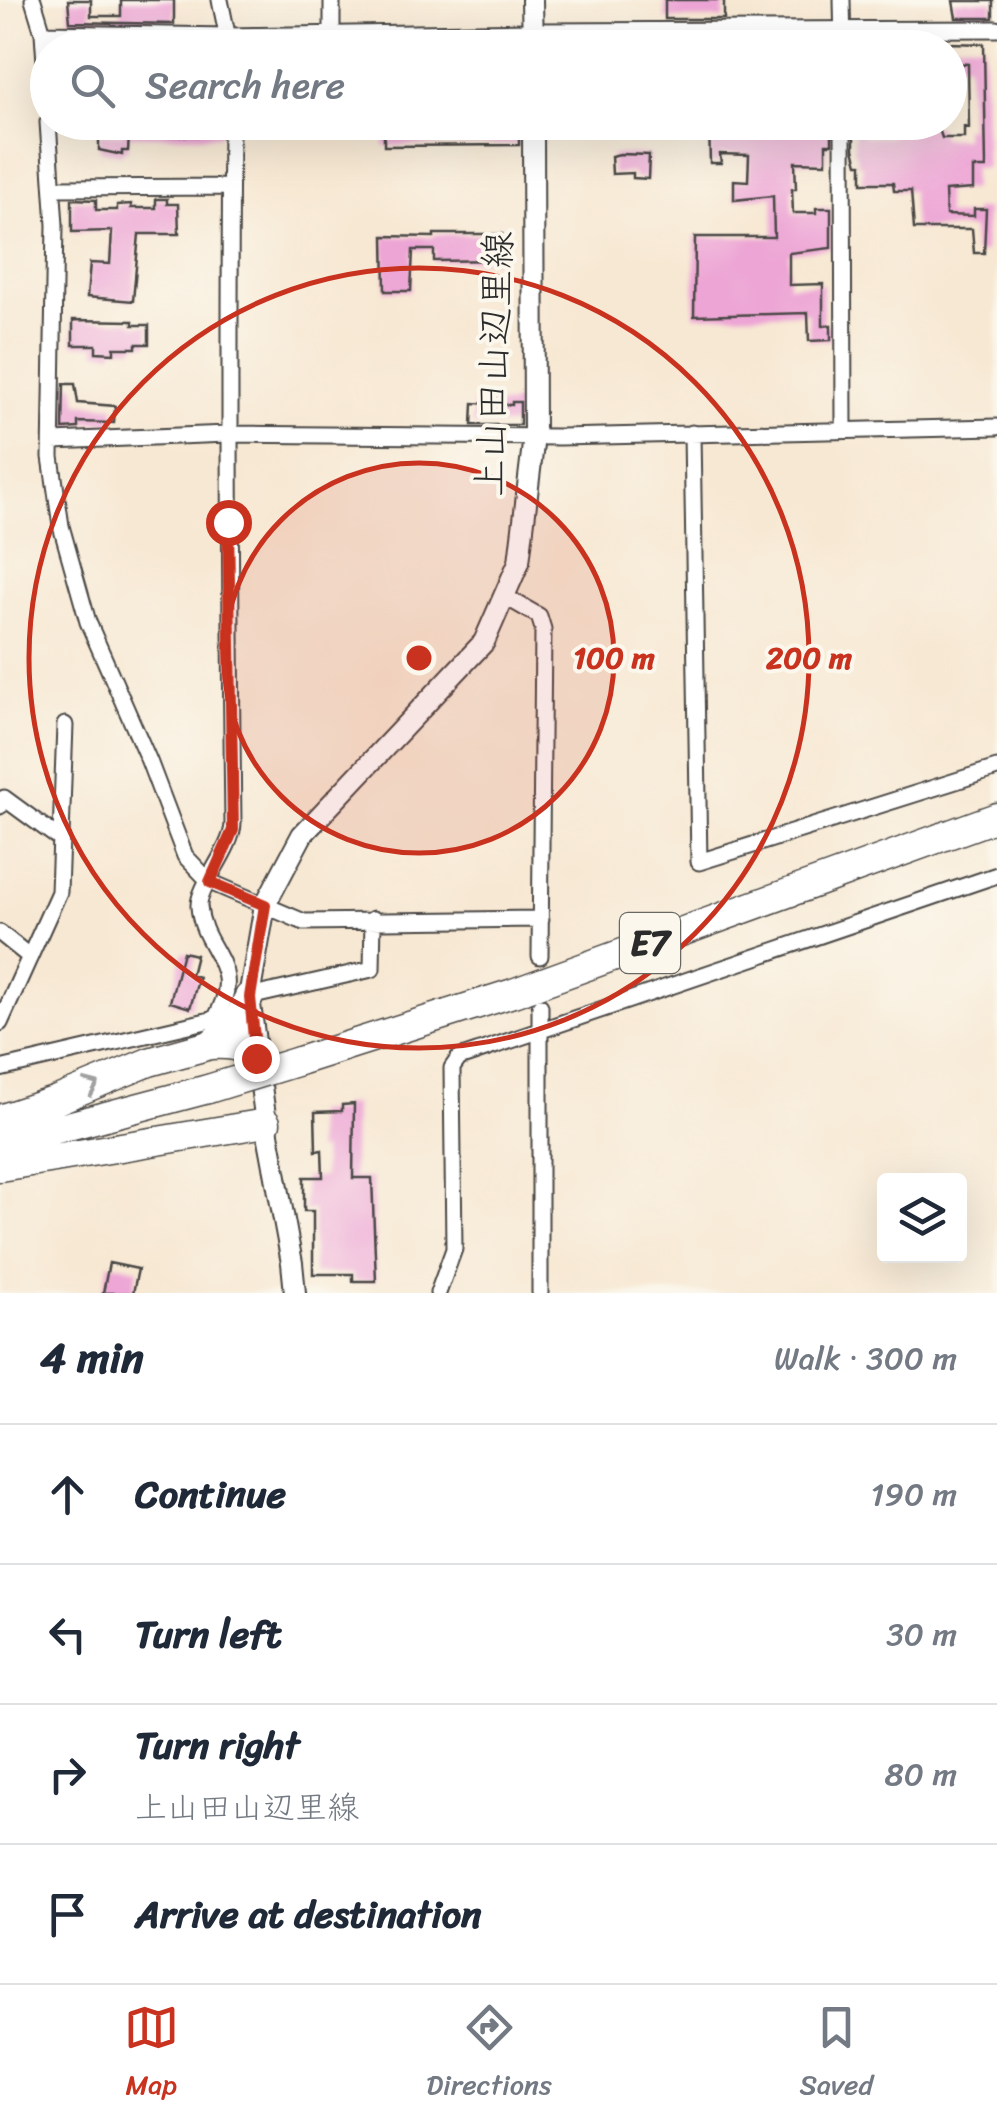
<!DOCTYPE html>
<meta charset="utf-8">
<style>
body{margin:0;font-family:Sriracha,"Klee One",sans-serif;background:#f6f6f7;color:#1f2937}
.controls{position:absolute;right:30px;bottom:30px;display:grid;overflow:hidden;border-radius:10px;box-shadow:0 10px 40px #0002}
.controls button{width:90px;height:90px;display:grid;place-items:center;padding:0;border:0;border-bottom:2px solid #e0e1e3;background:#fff;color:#1f2937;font:50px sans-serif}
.stop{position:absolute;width:30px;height:30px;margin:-22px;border:8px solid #c8321e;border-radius:50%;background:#fff}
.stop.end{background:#c8321e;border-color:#fff;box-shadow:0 2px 10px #0008}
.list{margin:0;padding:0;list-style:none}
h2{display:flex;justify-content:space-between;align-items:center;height:130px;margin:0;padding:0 40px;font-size:42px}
h2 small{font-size:32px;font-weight:400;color:#747a83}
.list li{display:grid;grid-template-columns:65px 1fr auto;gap:30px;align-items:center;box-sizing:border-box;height:140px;padding:0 40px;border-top:2px solid #e0e1e3}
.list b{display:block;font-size:38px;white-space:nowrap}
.list p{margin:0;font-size:32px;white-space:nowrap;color:#747a83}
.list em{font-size:32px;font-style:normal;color:#747a83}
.icon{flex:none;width:55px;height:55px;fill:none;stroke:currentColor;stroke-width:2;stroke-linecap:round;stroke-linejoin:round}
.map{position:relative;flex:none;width:997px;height:1293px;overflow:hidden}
.search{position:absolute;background:#fff;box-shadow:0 10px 40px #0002;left:30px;right:30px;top:30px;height:110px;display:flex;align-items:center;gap:25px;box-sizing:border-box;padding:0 35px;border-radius:55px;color:#747a83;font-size:38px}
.sheet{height:690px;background:#fff}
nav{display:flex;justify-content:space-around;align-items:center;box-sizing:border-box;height:140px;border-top:2px solid #e0e1e3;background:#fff;font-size:28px;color:#747a83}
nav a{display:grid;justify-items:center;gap:5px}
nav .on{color:#c8321e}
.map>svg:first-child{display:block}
</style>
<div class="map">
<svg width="997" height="1293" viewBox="0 0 997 1293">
<rect width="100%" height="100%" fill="#fbf7ec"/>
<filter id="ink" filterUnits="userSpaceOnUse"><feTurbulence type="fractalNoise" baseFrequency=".01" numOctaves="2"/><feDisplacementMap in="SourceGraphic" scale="20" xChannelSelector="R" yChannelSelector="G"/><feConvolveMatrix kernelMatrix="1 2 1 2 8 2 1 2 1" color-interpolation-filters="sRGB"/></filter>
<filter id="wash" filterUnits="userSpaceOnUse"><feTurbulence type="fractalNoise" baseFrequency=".0048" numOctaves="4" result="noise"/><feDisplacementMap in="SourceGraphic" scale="40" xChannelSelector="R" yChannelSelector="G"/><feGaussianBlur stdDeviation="2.25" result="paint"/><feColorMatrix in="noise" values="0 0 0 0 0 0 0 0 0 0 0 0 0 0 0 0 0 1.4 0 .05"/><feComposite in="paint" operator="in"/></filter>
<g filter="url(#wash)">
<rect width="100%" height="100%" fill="#f7e8d3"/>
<g id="blocks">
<path fill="#eda5d5" d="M68,0H91V16H121V0H174V24L70,22Z
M665,0H724V19H665Z
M953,1H993V18H956Z
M950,43L984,44L986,168H973V189L945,191L946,215L974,216V209H986L984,253H974L972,229H914L911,191H894L893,183H862V164H858L854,149V122H865L864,136L890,137L891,122H918V126H938L942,138H964V127L969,128L968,64L952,63Z
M124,122H220V136H129L128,151H122V155L99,150V133L123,134Z
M384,122H519V145L384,146Z
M709,124L832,126V144H826V163L795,162L796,189H792L793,213H816V208H831V248L789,253V285L823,284V326L831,325V340L809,341L808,313L694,316L695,237H774L773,196L734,200V180L748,181L749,155L720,154L721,163H710Z
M620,154L649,155L648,179L633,178V173L612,174L611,156Z
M72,199L96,200V210H117V205L131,204V208H156V199H167V204H178L179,234H139L133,301L87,297L90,263L110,264L112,231L72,232Z
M434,234H502V260L434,261V250H413L411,291H385L384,236L434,237Z
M73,320L133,321V325H149V344H136V348H114V353L96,352V345H73Z
M64,384H75L78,403L115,406L114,423L78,422V428L63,429Z
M512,402H520V425H472L473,403L512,405Z
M183,952L196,955L191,975L199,977L190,1008L170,1002Z
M354,1104L353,1178H372L376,1281H353V1274H313V1211H304V1177H323L322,1150L316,1151L315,1112L342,1111V1105Z
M109,1263L138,1269L133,1293H103Z"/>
</g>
</g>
<g filter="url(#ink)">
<use href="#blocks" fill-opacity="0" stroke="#4a4744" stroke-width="2.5"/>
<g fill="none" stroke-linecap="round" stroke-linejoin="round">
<defs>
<path id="minor" d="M33,0L43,33L48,107
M220,0L230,48
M332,0V34
M842,0L843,48
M43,33L229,36L533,31L997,29
M48,122L55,225L51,457L61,526L88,622L149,761L185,856L210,882L304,922L541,919
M843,122L844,430
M53,188L230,187
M692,433L699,862L997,768
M53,441L228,434L560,437L997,427
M504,596L539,616L543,629L540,956
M0,806L4,798L60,839
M0,933L30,957
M249,997L372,969L373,919
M540,1006V1293
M0,1023L59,892L65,725
M0,1069L215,1019C247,965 202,952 199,906C198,886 233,848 233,823C230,589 229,356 231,122
M438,1293L454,1249L452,1068L459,1058L997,875"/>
<path id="secondary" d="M532,0L533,48
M295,1293L292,1263L266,1123L249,997L265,905L302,835L484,642L519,562L534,436L533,122"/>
<path id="motorway" d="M210,1045C229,1044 241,1045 256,1058
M299,1061L513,993L997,817
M0,1119L57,1100L149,1062L210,1045L237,1022L249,997
M0,1144L208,1089
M0,1167L266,1123"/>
</defs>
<use href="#minor" stroke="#4a4744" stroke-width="19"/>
<use href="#secondary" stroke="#4a4744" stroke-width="24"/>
<use href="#motorway" stroke="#4a4744" stroke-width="31"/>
<use href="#minor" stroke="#fff" stroke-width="15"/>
<use href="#secondary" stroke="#fff" stroke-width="20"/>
<use href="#motorway" stroke="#fff" stroke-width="28"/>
<defs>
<path id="motorway-bridge" d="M208,1089L299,1061"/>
</defs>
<use href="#motorway-bridge" stroke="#4a4744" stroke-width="31" stroke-linecap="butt"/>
<use href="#motorway-bridge" stroke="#fff" stroke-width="28"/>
</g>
<defs><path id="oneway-chevron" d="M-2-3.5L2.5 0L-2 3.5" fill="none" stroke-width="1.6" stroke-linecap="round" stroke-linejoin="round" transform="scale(2.5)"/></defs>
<use stroke="#a0a0a0" href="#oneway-chevron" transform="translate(92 1086) rotate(-23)"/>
</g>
<g fill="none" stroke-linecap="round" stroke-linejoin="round" filter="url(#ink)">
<path stroke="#c8321e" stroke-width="12" d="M228,522L233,830L210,882L265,905L250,997L256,1058"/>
</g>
<circle cx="419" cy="658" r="195" fill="#c8321e" fill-opacity=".12"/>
<g fill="none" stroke="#c8321e" stroke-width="5">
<circle cx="419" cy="658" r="195"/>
<circle cx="419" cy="658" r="390"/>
</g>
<g text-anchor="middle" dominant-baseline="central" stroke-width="8" stroke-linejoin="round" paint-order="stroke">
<rect fill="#fbf7ec" stroke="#696865" stroke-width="2.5" x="620" y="913" width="60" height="60" rx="8"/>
<g font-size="35" font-weight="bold" fill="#2b2b2b">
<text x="650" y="943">E7</text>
</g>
<g font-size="38" fill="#2b2b2b" stroke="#fbf7ec">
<text transform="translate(494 364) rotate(-88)">上山田山辺里線</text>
</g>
</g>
<circle cx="419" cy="658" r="15" fill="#c8321e" stroke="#fbf7ec" stroke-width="5"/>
<g font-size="30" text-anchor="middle" font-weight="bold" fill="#c8321e" stroke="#fbf7ec" stroke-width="8" stroke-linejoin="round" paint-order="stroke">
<text x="614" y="668">100 m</text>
<text x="809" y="668">200 m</text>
</g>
</svg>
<div class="controls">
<button><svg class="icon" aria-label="layers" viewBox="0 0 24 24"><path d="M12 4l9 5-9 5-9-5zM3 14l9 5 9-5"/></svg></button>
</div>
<div class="stop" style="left:228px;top:522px"></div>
<div class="stop end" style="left:256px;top:1058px"></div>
<div class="search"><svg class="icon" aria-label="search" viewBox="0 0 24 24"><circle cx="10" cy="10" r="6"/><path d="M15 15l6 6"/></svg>Search here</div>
</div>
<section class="sheet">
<h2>4 min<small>Walk · 300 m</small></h2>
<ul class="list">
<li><svg class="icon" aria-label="ahead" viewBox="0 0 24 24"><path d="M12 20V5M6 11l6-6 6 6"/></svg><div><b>Continue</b></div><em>190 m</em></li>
<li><svg class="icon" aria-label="left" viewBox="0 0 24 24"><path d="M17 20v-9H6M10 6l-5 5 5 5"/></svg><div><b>Turn left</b></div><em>30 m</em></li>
<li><svg class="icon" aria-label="right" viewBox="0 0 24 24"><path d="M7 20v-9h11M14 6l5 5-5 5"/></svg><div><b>Turn right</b><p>上山田山辺里線</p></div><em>80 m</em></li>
<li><svg class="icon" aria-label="arrive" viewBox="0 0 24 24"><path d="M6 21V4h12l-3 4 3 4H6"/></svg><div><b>Arrive at destination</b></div></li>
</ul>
</section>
<nav>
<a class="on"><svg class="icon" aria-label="map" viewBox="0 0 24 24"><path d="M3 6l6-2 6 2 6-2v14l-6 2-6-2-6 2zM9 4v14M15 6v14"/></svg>Map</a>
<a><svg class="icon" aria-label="directions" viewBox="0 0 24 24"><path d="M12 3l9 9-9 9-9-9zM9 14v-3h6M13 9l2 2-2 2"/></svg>Directions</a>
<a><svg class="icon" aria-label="saved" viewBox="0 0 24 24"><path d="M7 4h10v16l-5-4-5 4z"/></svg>Saved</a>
</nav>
